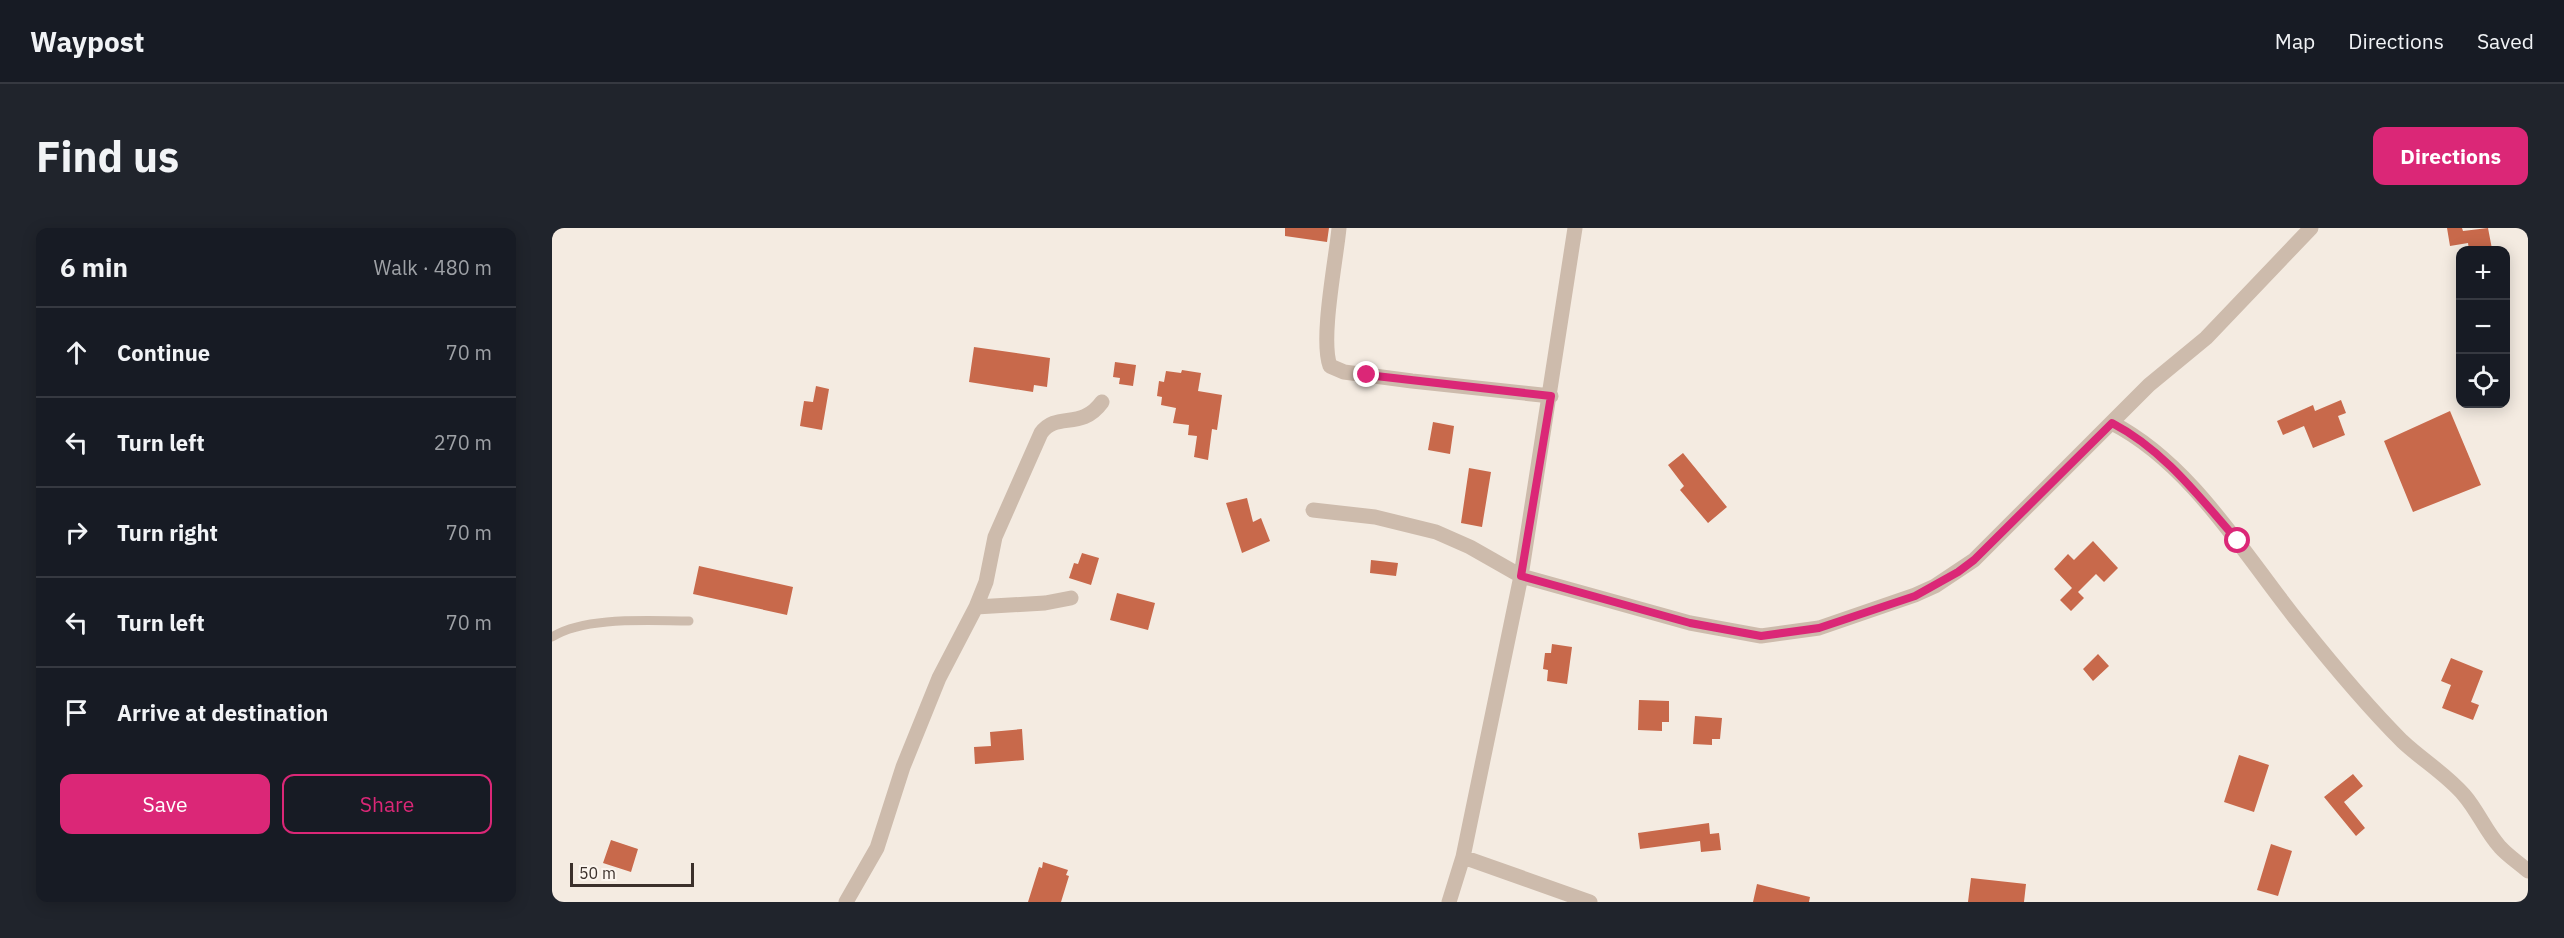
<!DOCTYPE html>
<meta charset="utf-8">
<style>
body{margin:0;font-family:"IBM Plex Sans",sans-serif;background:#20242c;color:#f1f3f6}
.controls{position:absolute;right:18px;top:18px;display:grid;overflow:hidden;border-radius:12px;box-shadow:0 3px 15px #0003}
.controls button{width:54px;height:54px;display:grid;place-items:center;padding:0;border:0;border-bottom:2px solid #363941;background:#171b24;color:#f1f3f6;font:30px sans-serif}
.scale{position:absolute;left:18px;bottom:15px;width:124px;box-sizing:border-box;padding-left:6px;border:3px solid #3b302b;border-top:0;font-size:16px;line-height:21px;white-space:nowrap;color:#3b302b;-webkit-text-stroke:4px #fbf5ee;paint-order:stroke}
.stop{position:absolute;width:18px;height:18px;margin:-14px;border:4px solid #db2777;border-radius:50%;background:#fff}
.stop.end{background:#db2777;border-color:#fff;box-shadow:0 2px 6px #0008}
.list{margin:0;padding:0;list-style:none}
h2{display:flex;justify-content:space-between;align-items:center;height:78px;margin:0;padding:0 24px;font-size:26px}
h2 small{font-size:20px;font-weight:400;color:#9ea1a6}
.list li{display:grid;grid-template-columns:39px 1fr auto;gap:18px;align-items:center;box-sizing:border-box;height:90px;padding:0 24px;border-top:2px solid #363941}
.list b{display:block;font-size:22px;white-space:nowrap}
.list em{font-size:20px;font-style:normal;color:#9ea1a6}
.actions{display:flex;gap:12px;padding:18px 24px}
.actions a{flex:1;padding:14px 0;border:2px solid #db2777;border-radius:12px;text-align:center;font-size:21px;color:#db2777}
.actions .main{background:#db2777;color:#fff}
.icon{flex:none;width:33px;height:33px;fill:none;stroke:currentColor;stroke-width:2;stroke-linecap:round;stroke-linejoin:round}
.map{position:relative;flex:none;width:1976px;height:674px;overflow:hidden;border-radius:12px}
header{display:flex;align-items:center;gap:36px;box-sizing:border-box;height:84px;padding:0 30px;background:#171b24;border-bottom:2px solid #363941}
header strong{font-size:28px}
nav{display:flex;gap:33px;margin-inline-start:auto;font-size:21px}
.intro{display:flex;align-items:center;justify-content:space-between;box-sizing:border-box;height:144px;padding:0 36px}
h1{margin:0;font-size:42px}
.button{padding:15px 27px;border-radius:12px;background:#db2777;color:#fff;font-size:21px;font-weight:700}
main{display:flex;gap:36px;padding:0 36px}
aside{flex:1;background:#171b24;border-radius:12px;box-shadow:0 3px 15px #0003}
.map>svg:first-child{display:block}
</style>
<header>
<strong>Waypost</strong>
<nav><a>Map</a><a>Directions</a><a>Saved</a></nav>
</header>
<div class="intro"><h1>Find us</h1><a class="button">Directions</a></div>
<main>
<aside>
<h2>6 min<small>Walk · 480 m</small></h2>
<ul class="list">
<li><svg class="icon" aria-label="ahead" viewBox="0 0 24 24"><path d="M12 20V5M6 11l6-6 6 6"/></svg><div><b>Continue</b></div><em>70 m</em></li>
<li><svg class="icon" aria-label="left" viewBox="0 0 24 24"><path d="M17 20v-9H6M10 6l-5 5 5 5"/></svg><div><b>Turn left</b></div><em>270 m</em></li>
<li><svg class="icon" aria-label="right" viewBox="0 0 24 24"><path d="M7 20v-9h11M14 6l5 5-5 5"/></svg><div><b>Turn right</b></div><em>70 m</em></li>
<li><svg class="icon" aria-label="left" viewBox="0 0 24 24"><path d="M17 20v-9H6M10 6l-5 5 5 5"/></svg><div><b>Turn left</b></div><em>70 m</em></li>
<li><svg class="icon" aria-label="arrive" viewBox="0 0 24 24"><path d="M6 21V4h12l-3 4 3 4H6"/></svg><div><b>Arrive at destination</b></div></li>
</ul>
<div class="actions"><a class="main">Save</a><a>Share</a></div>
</aside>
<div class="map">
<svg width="1976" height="674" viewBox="0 0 1976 674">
<rect width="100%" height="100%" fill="#f4ebe1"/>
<path fill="#c8694b" d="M733,0H777L775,14L733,8Z
M1895,0H1910L1911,3L1936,0L1940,21L1917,22L1916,15L1898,18Z
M422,119L498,130L495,159L482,157L481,164L417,154Z
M563,134L584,137L581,158L567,156L568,150L561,149Z
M630,142L649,145L646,163L670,167L665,202L660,201L656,232L642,229L645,208L636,207L637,197L621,195L624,180L609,177L610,169L605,168L607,153L612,154L614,143L629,145Z
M264,158L277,161L270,202L248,198L252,173L261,174Z
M1789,172L1794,185L1786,188L1793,207L1761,220L1752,198L1731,207L1725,193L1761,177L1763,183Z
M1898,183L1929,257L1861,284L1832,213Z
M881,194L902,198L898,226L876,222Z
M1131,225L1175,279L1156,295L1128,262L1132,258L1116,237Z
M917,240L939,244L930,299L909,295Z
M695,270L701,294L709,290L718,313L690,325L674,275Z
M1541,313L1566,340L1552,354L1544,346L1526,364L1532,370L1519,383L1508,372L1520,360L1502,341L1516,326L1522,332Z
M530,325L547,330L539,357L517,350L522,335L526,336Z
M819,332L846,335L844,348L818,345Z
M147,338L241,359L235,387L141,366Z
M565,365L603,375L596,402L558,392Z
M1000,416L1020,419L1015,456L995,453L996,442L991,441L993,425H999Z
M1546,426L1557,438L1541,453L1531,441Z
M1899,430L1931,443L1919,474L1927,477L1921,492L1890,480L1899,457L1889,453Z
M1087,472L1117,473V494H1110V503L1086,502Z
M1143,488L1170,490L1168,511H1160V517L1141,516Z
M470,501L472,532L423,536L422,519L439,518L438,504Z
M1687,527L1717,537L1702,584L1672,574Z
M1801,546L1811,558L1792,574L1813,600L1804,608L1772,569Z
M1157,595L1158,606L1167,605L1169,622L1149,624L1148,613L1088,621L1086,605Z
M59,612L86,621L79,644L51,635Z
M1719,616L1740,623L1726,668L1705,662Z
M491,634L516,642L514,647L517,648L509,674H476L487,639L490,640Z
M1419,650L1474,656L1472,674H1416Z
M1205,656L1258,669L1257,674H1201Z"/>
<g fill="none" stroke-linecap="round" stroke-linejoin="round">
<path stroke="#cdbbac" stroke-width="9" d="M0,409C33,388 98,393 137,393"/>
<path stroke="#cdbbac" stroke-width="15" d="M787,0C784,32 768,111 778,138L792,144L860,153L999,168
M1560,195C1640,236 1693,328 1748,396C1780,436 1814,477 1850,513C1870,532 1894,546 1912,567C1926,583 1934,604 1948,619C1956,628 1967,635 1976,643
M761,282L823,289L884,304L918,319L969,348L1138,395L1209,408L1267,400L1363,367L1383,358L1422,332L1597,157L1654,110L1759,0
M424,379L493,375L519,370
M911,629L1038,674
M294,674L325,620L351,539L387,450L424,379L434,354L443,309L489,205C505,183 529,203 550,174
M897,674L911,629L969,348L1023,0"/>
</g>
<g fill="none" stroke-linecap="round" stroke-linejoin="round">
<path stroke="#db2777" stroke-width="8" d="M815,147L999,168L969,348L1138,395L1209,408L1267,400L1363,368L1406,344L1422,332L1560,195C1612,222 1648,270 1686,313"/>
</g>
</svg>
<div class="controls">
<button>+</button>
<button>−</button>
<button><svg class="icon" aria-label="locate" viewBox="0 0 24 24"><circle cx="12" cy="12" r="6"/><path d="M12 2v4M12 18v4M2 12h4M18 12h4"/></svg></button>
</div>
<div class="scale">50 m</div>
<div class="stop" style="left:1686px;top:313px"></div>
<div class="stop end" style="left:815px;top:147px"></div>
</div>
</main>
